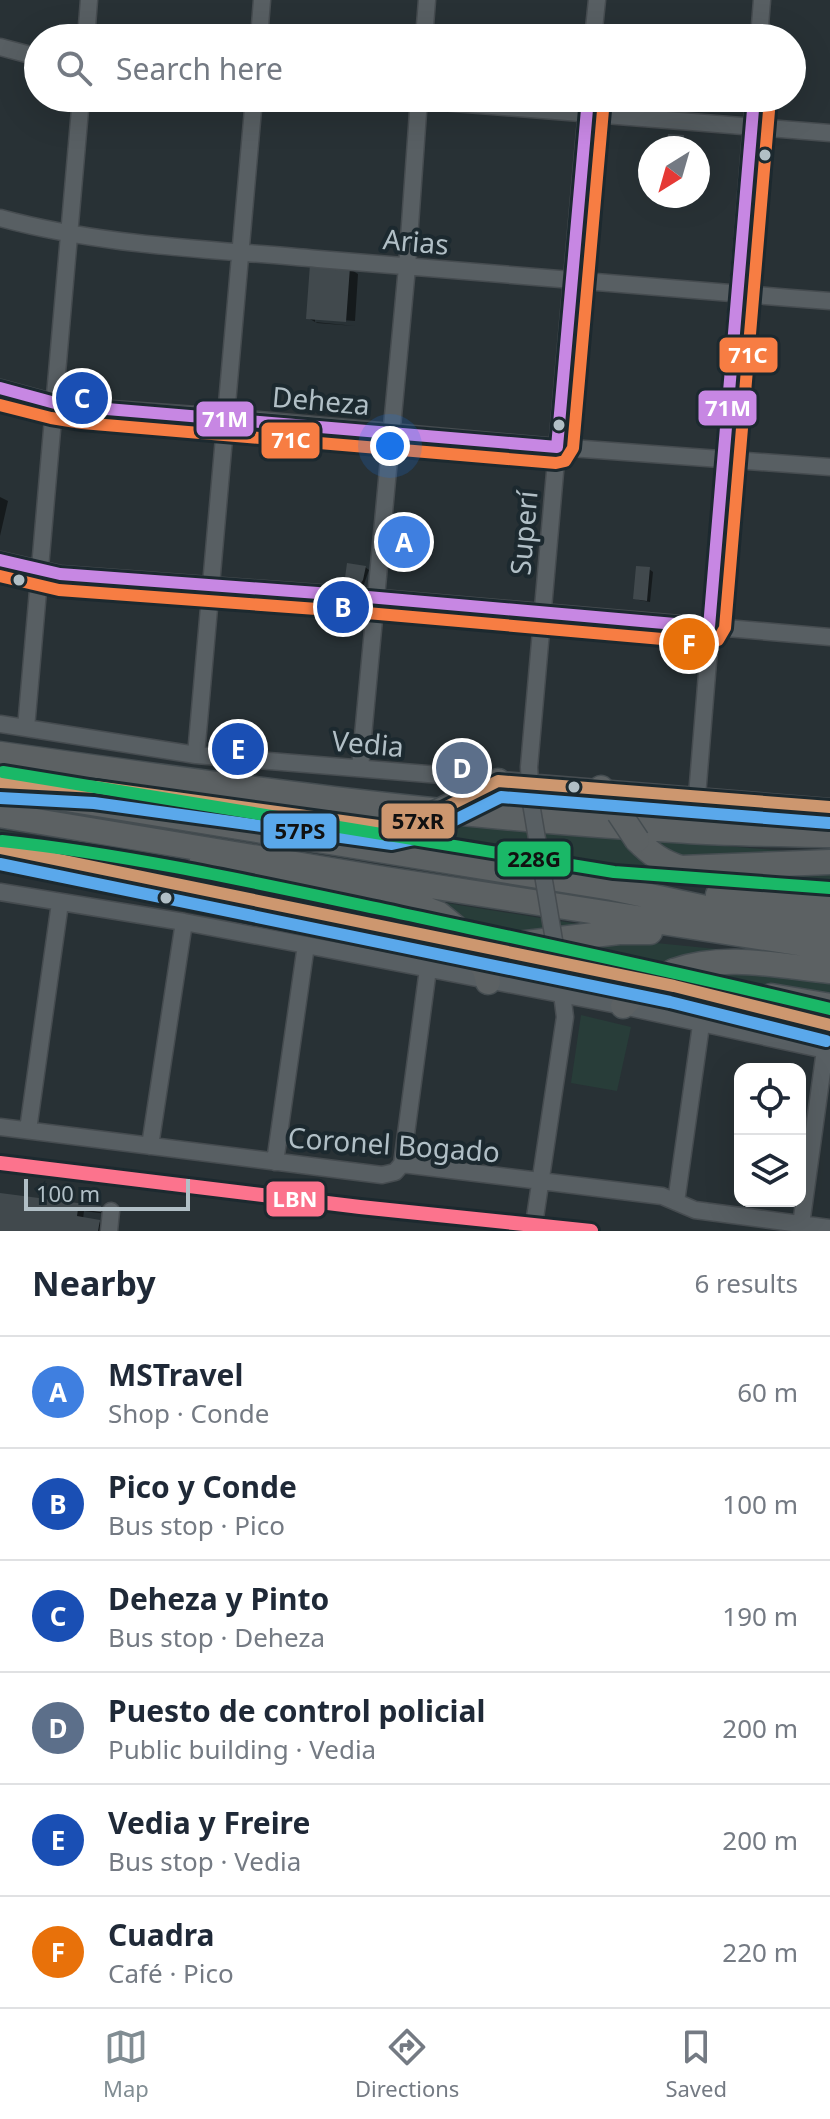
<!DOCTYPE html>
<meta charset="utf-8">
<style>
body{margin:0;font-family:"Noto Sans",sans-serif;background:#f6f6f7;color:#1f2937}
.controls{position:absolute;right:24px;bottom:24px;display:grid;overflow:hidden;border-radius:16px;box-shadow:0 8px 32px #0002}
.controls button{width:72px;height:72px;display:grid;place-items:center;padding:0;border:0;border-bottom:2px solid #e0e1e3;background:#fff;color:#1f2937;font:40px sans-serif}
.compass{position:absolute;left:638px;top:136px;width:72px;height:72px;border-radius:50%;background:#fff;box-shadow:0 8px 32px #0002;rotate:217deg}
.scale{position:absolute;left:24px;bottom:20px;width:166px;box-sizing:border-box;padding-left:8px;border:4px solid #b1bfc6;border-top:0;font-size:22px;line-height:28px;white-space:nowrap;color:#b1bfc6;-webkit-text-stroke:6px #1c292f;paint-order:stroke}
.you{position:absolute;left:390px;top:446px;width:28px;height:28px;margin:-20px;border:6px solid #fff;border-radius:50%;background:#1a73e8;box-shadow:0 0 0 12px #1a73e833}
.badge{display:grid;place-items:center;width:52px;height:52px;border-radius:50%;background:#818d93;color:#fff;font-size:26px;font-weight:700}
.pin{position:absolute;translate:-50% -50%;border:4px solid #fff;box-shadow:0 2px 8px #0006}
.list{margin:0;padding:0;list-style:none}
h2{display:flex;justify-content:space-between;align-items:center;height:104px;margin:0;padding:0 32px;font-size:34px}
h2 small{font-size:26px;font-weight:400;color:#747a83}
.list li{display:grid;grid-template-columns:52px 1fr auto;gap:24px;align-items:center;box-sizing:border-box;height:112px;padding:0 32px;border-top:2px solid #e0e1e3}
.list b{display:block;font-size:30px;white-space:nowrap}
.list p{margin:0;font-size:26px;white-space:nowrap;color:#747a83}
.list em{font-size:26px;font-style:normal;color:#747a83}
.icon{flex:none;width:44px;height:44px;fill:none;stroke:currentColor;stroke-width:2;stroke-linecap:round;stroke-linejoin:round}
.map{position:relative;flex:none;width:830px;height:1231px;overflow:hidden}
.search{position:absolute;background:#fff;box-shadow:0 8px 32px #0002;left:24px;right:24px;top:24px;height:88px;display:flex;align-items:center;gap:20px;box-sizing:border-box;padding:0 28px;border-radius:44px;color:#747a83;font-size:30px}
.sheet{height:776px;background:#fff}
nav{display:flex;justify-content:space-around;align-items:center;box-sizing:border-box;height:112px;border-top:2px solid #e0e1e3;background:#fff;font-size:22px;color:#747a83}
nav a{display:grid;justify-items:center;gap:4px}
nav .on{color:#818d93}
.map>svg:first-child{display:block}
</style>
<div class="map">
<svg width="830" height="1231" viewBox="0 0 830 1231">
<rect width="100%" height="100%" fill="#283135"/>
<path fill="#283d39" d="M626,801L830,818V826L629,815L623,802Z
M435,820L630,839L644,857L830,869V894L739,881L600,869L368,833Z
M0,830L382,906L443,926L274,891L0,839Z
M646,839L830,855L680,860Z
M415,898L597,927C565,931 496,945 467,932C449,925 432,909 415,898Z
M616,939L786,956L660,973L544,949Z
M703,969L830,976V997L684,975Z
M581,1015L631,1027L617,1091L571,1083Z"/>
<path fill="#0007" d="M683,137L697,145V148H669Z
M350,269L358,274L355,321L315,318V322L355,326L317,323L308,318Z
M0,497L8,501L0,536Z
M365,567L369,570L363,587L347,584Z
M649,569L653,572L650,602L639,600L635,598Z
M0,1195L101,1208L107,1211V1214L84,1211L83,1219L99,1222L105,1225V1231H0Z"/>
<path fill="#41494d" d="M668,134L684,135L683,148H667Z
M310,264L350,267L346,322L306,319Z
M347,563L366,566L363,580L359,586L344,585Z
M636,566L650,567L647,601L633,599Z
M0,1193L101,1206V1212L78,1209L77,1216L100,1220L98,1231H0Z"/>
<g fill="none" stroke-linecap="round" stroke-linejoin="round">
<defs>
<path id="minor" d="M86,38L89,0
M259,38L262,0
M424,38L427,0
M593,38L597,0
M759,38L762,0
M0,47L38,57
M392,98L830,133
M0,218C102,246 212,249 318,259C488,274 659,288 830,301
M0,388L55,403L83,407L225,417L557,447L830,467
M0,560L60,574L345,595L830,637
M0,724L196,755L830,807
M26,728L81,98
M196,755L254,98
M360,768L407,267L419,98
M697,796L754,98
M531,803L529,767L588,98
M0,892L184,922L306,945L623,1006L830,1051
M0,1127L382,1175L395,1172L402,1164L662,1196L695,1210L830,1228
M28,1130L60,903
M150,1146L184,922
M275,1162L306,945
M402,1164L428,969
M676,1202L701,1025
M801,1225L825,1050
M109,1231L111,1211
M533,1231L565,1017L559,970"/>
<path id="highway" d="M0,754C223,786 447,817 673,830C725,834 778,834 830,835
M56,785L96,787L385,828L414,823
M0,788L612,888L715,910L830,926
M601,788L619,813
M462,800L498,781
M0,815L385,879L830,948
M637,840C651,854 662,862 681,868L830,862
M0,848L674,986L830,1025
M201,864L410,903L439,914L455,927
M718,895L830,904
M508,945L619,932H650
M473,952L485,970L488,982
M674,971C724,953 779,966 830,971
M771,996L830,1006
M623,1006L639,990"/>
</defs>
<use href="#minor" stroke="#464c50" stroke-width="19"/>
<use href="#highway" stroke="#454d51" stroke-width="27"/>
<use href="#minor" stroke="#585f63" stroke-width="16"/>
<use href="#highway" stroke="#5c6163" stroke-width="24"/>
<defs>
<path id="minor-bridge" d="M531,803L559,970"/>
<path id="highway-bridge" d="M619,813L637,840
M414,823L462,800
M455,927L473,952
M639,990L674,971"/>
</defs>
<use href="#minor-bridge" stroke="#464c50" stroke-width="19" stroke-linecap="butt"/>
<use href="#highway-bridge" stroke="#454d51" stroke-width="27" stroke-linecap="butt"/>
<use href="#minor-bridge" stroke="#585f63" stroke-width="16"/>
<use href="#highway-bridge" stroke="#5c6163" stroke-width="24"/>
<defs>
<path id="bus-1" d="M0,388L55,403L83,407L557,447L588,98
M0,560L60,574L345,595L709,627L754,98"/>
<path id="bus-2" d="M0,405L51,418L82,423L556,463L565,461L573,448L604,99
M0,576L59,590L344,611L708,643L718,640L725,628L770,99"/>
<path id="bus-3" d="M0,782L96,787L393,828L414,823L498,781L830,807
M0,848L674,986L830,1025"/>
<path id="bus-4" d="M0,798L94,803L392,844L419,838L501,797L829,823
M0,864L670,1002L826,1041"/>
<path id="bus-5" d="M3,772L614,872L830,888
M2,841C131,855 257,883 385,910C533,942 682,973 830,1009"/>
</defs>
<use href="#bus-1" stroke="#1c292f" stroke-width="18"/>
<use href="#bus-2" stroke="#1c292f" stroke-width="18"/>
<use href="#bus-3" stroke="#1c292f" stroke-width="18"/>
<use href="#bus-4" stroke="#1c292f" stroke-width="18"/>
<use href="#bus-5" stroke="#1c292f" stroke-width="18"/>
<use href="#bus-1" stroke="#c787e3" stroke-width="12"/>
<use href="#bus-2" stroke="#f77d43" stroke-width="12"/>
<use href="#bus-3" stroke="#cd976f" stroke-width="12"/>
<use href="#bus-4" stroke="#5aa8eb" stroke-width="12"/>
<use href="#bus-5" stroke="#1ab867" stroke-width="12"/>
<defs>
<path id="rail-1" d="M0,1163L360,1207L591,1231"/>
</defs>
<use href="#rail-1" stroke="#1c292f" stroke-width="20"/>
<use href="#rail-1" stroke="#fc738d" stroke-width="14"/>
</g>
<g fill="#b1bfc6" stroke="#1c292f" stroke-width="3">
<circle cx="765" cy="155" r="7"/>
<circle cx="559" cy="425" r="7"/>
<circle cx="19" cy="580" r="7"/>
<circle cx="574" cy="787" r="7"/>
<circle cx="166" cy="898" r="7"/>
</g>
<g text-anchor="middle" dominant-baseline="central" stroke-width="8" stroke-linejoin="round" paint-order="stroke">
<g font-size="28" fill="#b1bfc6" stroke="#1c292f">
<text transform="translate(416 241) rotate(5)">Arias</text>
<text transform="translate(321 400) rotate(5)">Deheza</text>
<text transform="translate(523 533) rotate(-85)">Superí</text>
<text transform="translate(368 743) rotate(5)">Vedia</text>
<text transform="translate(394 1144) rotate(4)">Coronel Bogado</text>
</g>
</g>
<g stroke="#1c292f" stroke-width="3">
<rect x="718" y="336" width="61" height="38" rx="8" fill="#f77d43"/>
<rect x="697" y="389" width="61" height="38" rx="8" fill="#c787e3"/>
<rect x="195" y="400" width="60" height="38" rx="8" fill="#c787e3"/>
<rect x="260" y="421" width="61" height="39" rx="8" fill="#f77d43"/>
<rect x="380" y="802" width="76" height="38" rx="8" fill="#cd976f"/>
<rect x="262" y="812" width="76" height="38" rx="8" fill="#5aa8eb"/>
<rect x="496" y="840" width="76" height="38" rx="8" fill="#1ab867"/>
<rect x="265" y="1180" width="61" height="38" rx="8" fill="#fc738d"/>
</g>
<g font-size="22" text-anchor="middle" font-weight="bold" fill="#fff">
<text x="748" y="363">71C</text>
<text x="728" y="416">71M</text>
<text x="225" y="427">71M</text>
<text x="291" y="448">71C</text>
<text x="295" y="1207">LBN</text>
</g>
<g font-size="22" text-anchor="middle" font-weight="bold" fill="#111">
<text x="418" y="829">57xR</text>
<text x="300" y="839">57PS</text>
<text x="534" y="867">228G</text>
</g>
</svg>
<div class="controls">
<button><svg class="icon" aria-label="locate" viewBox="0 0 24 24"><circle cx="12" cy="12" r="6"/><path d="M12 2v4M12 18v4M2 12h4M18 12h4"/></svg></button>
<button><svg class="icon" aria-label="layers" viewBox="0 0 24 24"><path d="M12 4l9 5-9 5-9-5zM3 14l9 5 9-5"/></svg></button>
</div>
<svg class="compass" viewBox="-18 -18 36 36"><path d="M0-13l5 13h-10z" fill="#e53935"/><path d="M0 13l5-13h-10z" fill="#747a83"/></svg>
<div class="scale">100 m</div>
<div class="you"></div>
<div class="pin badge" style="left:404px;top:542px;background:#3f7fe0">A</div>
<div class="pin badge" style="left:343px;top:607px;background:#1a4fb4">B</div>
<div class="pin badge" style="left:82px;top:398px;background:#1a4fb4">C</div>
<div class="pin badge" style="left:462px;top:768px;background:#5c6f8a">D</div>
<div class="pin badge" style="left:238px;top:749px;background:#1a4fb4">E</div>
<div class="pin badge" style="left:689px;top:644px;background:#e8710a">F</div>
<div class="search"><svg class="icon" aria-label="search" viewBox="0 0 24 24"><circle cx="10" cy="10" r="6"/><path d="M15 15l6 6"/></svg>Search here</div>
</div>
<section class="sheet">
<h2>Nearby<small>6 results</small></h2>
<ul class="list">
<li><span class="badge" style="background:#3f7fe0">A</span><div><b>MSTravel</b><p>Shop · Conde</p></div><em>60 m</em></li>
<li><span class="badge" style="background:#1a4fb4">B</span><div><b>Pico y Conde</b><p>Bus stop · Pico</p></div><em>100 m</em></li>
<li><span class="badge" style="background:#1a4fb4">C</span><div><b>Deheza y Pinto</b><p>Bus stop · Deheza</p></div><em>190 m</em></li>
<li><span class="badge" style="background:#5c6f8a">D</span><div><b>Puesto de control policial</b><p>Public building · Vedia</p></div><em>200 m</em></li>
<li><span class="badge" style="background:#1a4fb4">E</span><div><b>Vedia y Freire</b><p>Bus stop · Vedia</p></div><em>200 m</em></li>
<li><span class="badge" style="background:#e8710a">F</span><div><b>Cuadra</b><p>Café · Pico</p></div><em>220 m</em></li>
</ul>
</section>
<nav>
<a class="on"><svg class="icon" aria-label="map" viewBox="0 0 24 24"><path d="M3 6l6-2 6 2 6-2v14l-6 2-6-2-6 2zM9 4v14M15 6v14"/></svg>Map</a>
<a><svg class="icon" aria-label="directions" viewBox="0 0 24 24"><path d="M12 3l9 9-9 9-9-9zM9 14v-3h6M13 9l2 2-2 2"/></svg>Directions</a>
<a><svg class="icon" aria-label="saved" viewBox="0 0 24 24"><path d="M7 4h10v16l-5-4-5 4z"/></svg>Saved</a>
</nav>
